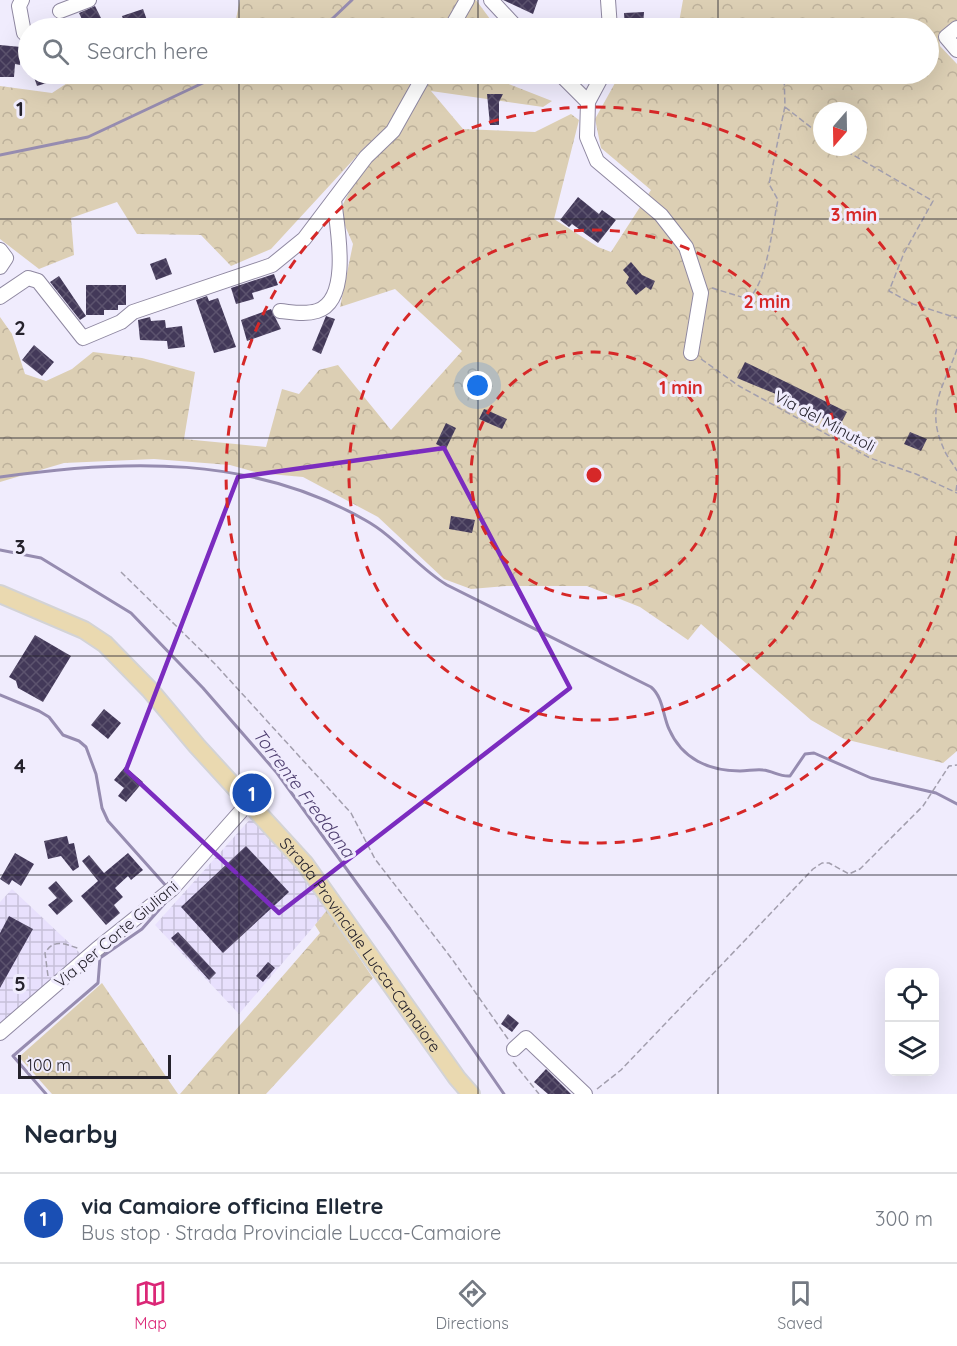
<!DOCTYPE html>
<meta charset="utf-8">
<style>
body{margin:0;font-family:Quicksand,sans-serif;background:#f2f2f3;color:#1f2937}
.controls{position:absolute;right:18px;bottom:18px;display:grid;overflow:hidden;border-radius:12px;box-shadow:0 6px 24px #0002}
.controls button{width:54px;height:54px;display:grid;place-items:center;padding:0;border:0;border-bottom:2px solid #e0e1e3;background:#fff;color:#1f2937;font:30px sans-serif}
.compass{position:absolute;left:813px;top:102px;width:54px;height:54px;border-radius:50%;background:#fff;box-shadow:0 6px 24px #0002;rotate:200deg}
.scale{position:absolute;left:18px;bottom:15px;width:153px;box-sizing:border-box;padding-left:6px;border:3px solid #25222c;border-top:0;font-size:16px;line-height:21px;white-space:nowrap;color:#25222c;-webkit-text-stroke:4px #f0ecfd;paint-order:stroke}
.you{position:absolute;left:478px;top:386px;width:21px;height:21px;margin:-15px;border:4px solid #fff;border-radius:50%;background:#1a73e8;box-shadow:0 0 0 9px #1a73e833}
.badge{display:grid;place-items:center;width:39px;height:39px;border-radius:50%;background:#db2777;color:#fff;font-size:20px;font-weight:700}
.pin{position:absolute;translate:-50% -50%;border:3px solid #fff;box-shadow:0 2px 6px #0006}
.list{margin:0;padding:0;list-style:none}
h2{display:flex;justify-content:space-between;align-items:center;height:78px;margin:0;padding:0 24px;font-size:26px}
h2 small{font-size:20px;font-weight:400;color:#747a83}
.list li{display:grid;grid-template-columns:39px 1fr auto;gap:18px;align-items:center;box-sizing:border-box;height:90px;padding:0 24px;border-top:2px solid #e0e1e3}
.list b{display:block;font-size:22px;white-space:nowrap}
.list p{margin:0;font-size:20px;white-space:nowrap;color:#747a83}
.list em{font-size:20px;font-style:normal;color:#747a83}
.icon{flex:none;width:33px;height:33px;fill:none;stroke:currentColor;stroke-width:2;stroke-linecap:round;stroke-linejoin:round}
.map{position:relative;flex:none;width:957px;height:1094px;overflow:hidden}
.search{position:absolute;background:#fff;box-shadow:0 6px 24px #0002;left:18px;right:18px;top:18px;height:66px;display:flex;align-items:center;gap:15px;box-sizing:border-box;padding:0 21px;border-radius:33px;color:#747a83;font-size:22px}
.sheet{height:168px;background:#fff}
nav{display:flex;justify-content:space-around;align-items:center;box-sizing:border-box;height:84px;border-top:2px solid #e0e1e3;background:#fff;font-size:16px;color:#747a83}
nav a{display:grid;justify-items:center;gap:3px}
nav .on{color:#db2777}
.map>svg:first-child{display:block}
</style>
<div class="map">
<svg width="957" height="1094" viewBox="0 0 957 1094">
<defs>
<pattern id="industrial-grid" width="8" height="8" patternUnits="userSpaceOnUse" patternTransform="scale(1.5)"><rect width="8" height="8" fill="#e8e0fd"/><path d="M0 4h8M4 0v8" fill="none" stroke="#c7c0d9"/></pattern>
<pattern id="forest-crowns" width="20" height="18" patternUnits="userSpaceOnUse" patternTransform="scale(1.5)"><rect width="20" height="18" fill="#dccfb4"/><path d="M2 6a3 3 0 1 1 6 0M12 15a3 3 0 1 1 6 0" fill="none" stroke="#bdb19b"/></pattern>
<pattern id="building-cross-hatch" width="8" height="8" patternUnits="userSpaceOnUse" patternTransform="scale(1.5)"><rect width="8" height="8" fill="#433959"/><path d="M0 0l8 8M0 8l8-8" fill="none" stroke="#5c536e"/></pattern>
</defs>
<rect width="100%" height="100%" fill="#f0ecfd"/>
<path fill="url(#industrial-grid)" d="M252,817L332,905L239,1014L155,925Z
M12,889L81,954L0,1025V902Z"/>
<path fill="url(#forest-crowns)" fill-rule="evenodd" d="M240,0H476L493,23L488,28H234Z
M683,0H957V22L939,38L940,46L957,64V751L943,763L844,739L811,720L701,624L688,640L640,607L587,586H506L471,589L444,579L378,517L303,477L259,473L230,465L154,459L64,463L0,482V317L12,334L25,374L46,381L72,369L93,352L142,358L195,372L184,439L266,447L282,389L299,394L319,370L338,365L391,430L462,351L395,289L340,307L353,244L339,212L366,159V146L271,249L231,266L201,235L137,234L117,202L71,218L74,255L39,269L0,239V86L52,93L81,74L129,83L151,74H506L501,81L552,101L543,107L431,91L463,129L535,132L571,114L579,120L554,219L598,247L611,252L651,190L601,148L595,119L620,74H928V28H678ZM822,111H858V147H822Z
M327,910L373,978L266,1094H180L320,933L315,925Z
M102,983L178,1094H52L19,1057Z"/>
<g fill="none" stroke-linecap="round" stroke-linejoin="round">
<path stroke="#968cb0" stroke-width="3" d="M311,28L332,19L352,0
M0,155L88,137L222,74
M0,477C124,459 252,455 365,520C396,537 417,567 447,585L651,687C663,697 663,716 669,729C682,759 709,771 740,771C748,771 756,769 763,770C773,771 780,777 790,776L805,754L814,753L871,778L936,793L957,804
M0,550L41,558L131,613L203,688L277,773L390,929L504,1094
M0,695L39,711L49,717L63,735L79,741L86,747L96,774L102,808L108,821L167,887
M46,1094L13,1056L98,983L100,958L142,929L166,902"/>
</g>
<path fill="url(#building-cross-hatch)" d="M503,0H538L533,14Z
M95,6L106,28H86L79,13Z
M143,9L148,23L126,28L122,16Z
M644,12L643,28H625L624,13Z
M195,19L197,28H171L170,26Z
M0,45L21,47L20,65L15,64L14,77H0Z
M33,74H51L53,81L37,86Z
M487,94H503L499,102V125H490Z
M578,197L599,214L602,210L616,220L598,243L572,224L569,227L560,220Z
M166,258L172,274L156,280L150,264Z
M631,262L642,275L655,281L651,290L646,287L636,295L626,283L629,277L623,270Z
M274,274L278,285L252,293L254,299L236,304L231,288Z
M59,276L86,316L80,320L50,282Z
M86,285H126V305H118V310H104V315H86Z
M207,296L209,301L218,298L236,347L214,353L196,300Z
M271,309L281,329L247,341L241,320Z
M326,316L335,319L321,354L312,350Z
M150,317L151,321L165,320L166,328L182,326L185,347L168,349L167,341L140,340L138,320Z
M34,345L54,362L42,376L22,360Z
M745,362L847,412L839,427L783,397L737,378Z
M484,409L507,419L502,429L479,419Z
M446,423L456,428L446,449L436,444Z
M910,432L927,439L921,451L904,444Z
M451,516L475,520L472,533L449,529Z
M35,635L71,656L43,702L18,688L16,681L9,677Z
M104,709L121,723L108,739L91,725Z
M125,767L143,782L126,802L118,796L124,788L114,780Z
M67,836L69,844L74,843L79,867L73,871L61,856L48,859L44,841Z
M246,846L289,892L223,953L181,907Z
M15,853L34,864L21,886L12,880L9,885L0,879Z
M128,853L143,870L131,880L128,876L115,888L123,897L114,905L120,913L106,925L81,896L98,881L82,861L89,855L104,873Z
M56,881L73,901L57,915L48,905L57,898L48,888Z
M9,916L33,929L0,988V933Z
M178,932L216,973L209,980L171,938Z
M268,962L275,968L263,982L256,976Z
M508,1014L519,1023L512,1032L501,1024Z
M546,1069L571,1094H548L534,1082Z"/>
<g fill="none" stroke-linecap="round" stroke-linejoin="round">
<defs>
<path id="minor" d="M22,0L19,6L24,33
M491,0L517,28
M608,0L610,28
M60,11L89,0
M451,28L467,0
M957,28L946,37L957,50
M560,74L588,102L587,137L597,161L661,215L686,247L701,293L691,353
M588,102L603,74
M0,250L6,258L0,267
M0,297L28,278L38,281L83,338L121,322L133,312L272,265L304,239L366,157L393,131L425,74
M280,311C292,312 305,315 317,311C352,300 337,226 334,200
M0,1033L97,949L172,889L250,801
M514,1049L526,1038L585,1094"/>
<g id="major">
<path id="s1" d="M0,594L84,630L105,644L150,690L197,746L305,864L457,1078L471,1094"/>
</g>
</defs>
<use href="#minor" stroke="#8f88a1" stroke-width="16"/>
<use href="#major" stroke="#d3d3d5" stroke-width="20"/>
<path stroke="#a29ead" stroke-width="1.5" stroke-dasharray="6 3" stroke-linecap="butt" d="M785,107L822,136
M839,147L933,201L904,253L889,291L913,304L957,318
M712,288L748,299C768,282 772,226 778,200L769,184L785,106L784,74
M957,349C945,385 925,407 943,447C946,456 953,463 957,471
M701,359L739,386L870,458L916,474L957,493
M956,491L957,484
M121,572L215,664L351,813L375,859L452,959L508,1039
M48,976L45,953C54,938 65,944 80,949
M513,1062L539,1094
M597,1089L621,1070L813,869L822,863H829L849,874L860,869L923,806L949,766L957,765"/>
<use href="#minor" stroke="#fff" stroke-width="14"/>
<use href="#major" stroke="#ead9b0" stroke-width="16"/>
</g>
<path fill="none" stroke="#7b2cbf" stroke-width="4.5" stroke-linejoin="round" d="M444,448L570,688L279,913L126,770L238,477Z"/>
<path fill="none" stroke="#25222c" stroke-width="1.5" stroke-opacity="0.55" d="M239,0V28M478,0V28M718,0V28M239,74V1094M478,74V1094M718,74V1094M0,219H957M0,438H957M0,656H957M0,875H957"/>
<g fill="none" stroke="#d62828" stroke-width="3" stroke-dasharray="10 8">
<circle cx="594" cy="475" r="123"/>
<circle cx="594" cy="475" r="245"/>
<path d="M957 536A368 368 0 1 1 957 414"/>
</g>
<g text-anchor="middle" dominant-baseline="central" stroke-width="6" stroke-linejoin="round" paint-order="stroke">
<g font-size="16" fill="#25222c" stroke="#f0ecfd">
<text transform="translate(825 421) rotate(28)">Via del Minutoli</text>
<text transform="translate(116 934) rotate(-40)">Via per Corte Giuliani</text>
<text stroke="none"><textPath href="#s1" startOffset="512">Strada Provinciale Lucca-Camaiore</textPath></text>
</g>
<g font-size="18" font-style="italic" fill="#4e3e70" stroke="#f0ecfd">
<text transform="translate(304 793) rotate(53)">Torrente Freddana</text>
</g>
</g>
<g font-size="20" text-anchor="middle" font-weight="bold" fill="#25222c" stroke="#f0ecfd" stroke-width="6" stroke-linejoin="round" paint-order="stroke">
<text x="20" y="116">1</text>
<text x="20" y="335">2</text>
<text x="20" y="554">3</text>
<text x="20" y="773">4</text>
<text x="20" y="991">5</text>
</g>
<circle cx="594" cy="475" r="9" fill="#d62828" stroke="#f0ecfd" stroke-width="3"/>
<g font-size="18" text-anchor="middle" font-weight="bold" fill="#d62828" stroke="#f0ecfd" stroke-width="6" stroke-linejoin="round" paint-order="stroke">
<text x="854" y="221">3 min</text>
<text x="767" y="308">2 min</text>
<text x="681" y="394">1 min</text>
</g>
</svg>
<div class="controls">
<button><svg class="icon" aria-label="locate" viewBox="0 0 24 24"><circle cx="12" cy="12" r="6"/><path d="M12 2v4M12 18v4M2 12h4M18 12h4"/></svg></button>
<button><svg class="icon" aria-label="layers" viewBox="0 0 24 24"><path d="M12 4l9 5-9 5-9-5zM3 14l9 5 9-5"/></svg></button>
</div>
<svg class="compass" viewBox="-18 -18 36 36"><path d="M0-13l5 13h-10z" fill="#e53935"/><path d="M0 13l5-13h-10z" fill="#747a83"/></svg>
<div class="scale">100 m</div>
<div class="you"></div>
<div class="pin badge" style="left:252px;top:793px;background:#1a4fb4">1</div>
<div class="search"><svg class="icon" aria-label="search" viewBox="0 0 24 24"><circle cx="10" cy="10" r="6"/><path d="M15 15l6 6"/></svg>Search here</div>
</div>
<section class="sheet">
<h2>Nearby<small></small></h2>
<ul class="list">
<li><span class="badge" style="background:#1a4fb4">1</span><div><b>via Camaiore officina Elletre</b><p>Bus stop · Strada Provinciale Lucca-Camaiore</p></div><em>300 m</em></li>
</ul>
</section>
<nav>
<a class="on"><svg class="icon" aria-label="map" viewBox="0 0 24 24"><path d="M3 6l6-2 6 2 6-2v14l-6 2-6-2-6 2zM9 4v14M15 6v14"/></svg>Map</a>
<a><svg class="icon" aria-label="directions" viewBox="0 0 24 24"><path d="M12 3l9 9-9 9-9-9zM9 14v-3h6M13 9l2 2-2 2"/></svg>Directions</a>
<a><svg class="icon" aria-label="saved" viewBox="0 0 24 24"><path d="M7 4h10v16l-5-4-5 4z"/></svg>Saved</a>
</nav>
